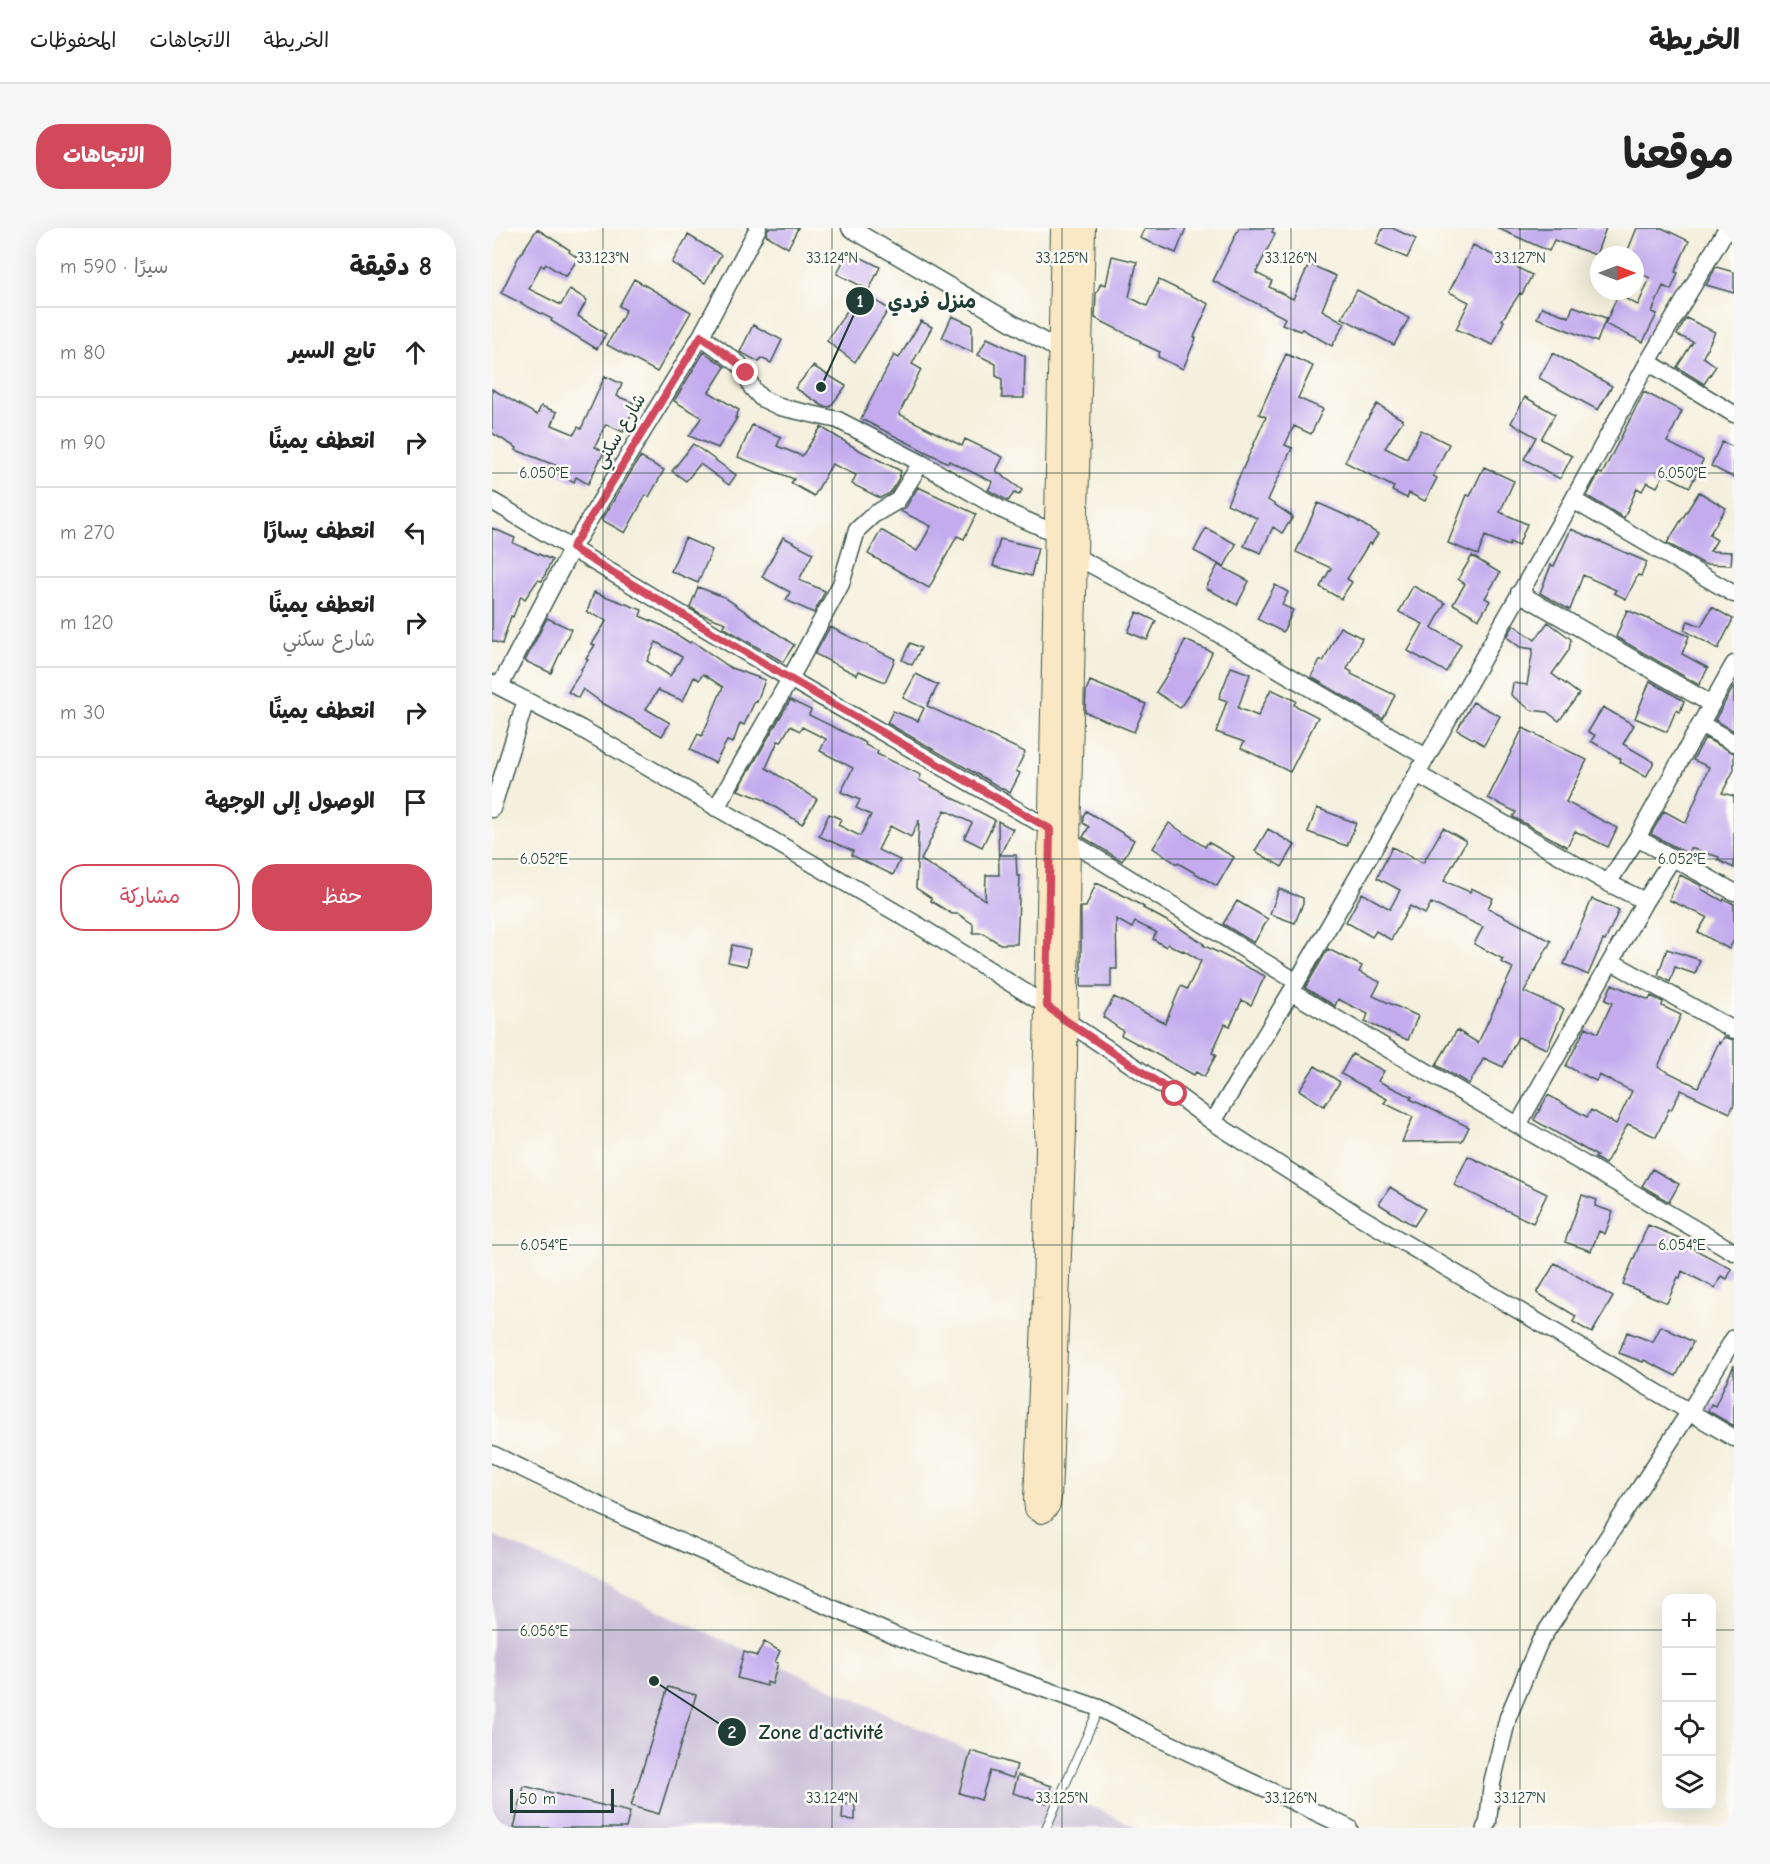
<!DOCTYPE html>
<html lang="ar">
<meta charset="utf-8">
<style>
body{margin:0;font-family:"Comic Neue","Playpen Sans Arabic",sans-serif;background:#f6f6f6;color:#222;direction:rtl}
.controls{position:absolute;right:18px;bottom:18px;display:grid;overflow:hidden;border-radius:12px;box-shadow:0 6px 24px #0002}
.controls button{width:54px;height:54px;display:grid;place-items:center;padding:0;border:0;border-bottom:2px solid #e0e0e0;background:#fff;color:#222;font:30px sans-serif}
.compass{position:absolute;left:1098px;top:18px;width:54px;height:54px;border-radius:50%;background:#fff;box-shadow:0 6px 24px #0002;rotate:90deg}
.scale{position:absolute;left:18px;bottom:15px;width:104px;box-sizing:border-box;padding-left:6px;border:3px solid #1f3d34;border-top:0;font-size:16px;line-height:21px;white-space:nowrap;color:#1f3d34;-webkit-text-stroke:4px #fdfcf7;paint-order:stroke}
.stop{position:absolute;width:18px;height:18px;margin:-14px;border:4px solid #d1495b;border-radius:50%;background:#fff}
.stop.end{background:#d1495b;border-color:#fff;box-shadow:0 2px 6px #0008}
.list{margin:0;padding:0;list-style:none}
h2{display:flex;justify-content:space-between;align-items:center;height:78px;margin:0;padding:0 24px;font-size:26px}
h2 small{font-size:20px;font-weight:400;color:#767676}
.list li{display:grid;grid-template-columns:39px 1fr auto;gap:18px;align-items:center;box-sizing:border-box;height:90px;padding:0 24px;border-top:2px solid #e0e0e0}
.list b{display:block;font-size:22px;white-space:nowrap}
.list p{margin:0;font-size:20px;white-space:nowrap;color:#767676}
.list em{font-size:20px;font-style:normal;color:#767676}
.actions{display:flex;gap:12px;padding:18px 24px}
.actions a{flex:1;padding:14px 0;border:2px solid #d1495b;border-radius:24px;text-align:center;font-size:21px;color:#d1495b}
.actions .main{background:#d1495b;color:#fff}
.icon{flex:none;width:33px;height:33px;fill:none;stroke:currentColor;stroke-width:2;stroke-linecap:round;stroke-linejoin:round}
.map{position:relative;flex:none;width:1242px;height:1600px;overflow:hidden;direction:ltr;border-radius:24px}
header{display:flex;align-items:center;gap:36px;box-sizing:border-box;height:84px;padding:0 30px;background:#fff;border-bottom:2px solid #e0e0e0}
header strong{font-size:28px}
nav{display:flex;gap:33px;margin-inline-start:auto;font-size:21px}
.intro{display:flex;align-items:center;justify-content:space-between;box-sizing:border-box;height:144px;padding:0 36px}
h1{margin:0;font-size:42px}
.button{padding:15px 27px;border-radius:24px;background:#d1495b;color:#fff;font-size:21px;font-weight:700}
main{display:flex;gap:36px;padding:0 36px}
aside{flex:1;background:#fff;border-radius:24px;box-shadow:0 6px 24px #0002}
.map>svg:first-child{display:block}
</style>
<header>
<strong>الخريطة</strong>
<nav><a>الخريطة</a><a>الاتجاهات</a><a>المحفوظات</a></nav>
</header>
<div class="intro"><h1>موقعنا</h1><a class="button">الاتجاهات</a></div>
<main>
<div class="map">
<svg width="1242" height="1600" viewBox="0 0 1242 1600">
<rect width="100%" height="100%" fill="#fdfcf7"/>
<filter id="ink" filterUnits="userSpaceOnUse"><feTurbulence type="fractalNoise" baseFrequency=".0167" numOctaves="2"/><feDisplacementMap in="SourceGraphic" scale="12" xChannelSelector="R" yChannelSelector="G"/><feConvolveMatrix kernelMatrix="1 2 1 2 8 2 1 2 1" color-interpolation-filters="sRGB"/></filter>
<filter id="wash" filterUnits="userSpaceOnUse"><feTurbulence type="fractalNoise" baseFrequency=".008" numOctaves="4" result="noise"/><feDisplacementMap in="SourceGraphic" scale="24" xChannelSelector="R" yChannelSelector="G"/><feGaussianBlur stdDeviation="1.35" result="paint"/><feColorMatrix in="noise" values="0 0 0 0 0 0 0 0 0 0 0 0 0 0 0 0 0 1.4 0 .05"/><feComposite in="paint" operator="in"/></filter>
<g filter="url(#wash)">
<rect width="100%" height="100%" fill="#f4f0dd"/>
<path fill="#c9bfd7" d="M0,1307L647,1600H0Z"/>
<g id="blocks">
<path fill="#c3abee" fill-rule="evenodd" d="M276,0H306L296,20L274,7Z
M653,0H694L684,25L648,10Z
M747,0H782L780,4L783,6L764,45L780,53L777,59L801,71L817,36L844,48L830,82L853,95L840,118L810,101L808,103L790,96L793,90L721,53Z
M891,0H900L924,11L915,30L884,16Z
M1005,0H1114L1104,27L1062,12L1057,23Z
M1145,0H1170L1197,13L1183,44L1186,45L1179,62L1171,58L1160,84L1165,86L1151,114L1113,96L1126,67L1146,77L1158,50L1143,43V27H1134Z
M45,1L78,22L77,24L86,30L74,49L54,36L52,39L49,37L37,61L69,77L78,61L95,72L86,88L114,106L105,121L59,93L60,91L9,65L26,30Z
M196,7L229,27L213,55L180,35Z
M981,17L1040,47L1030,66L1028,65L1010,92L1012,93L1001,117L964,101L977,74L957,64Z
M356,23L388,39L377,62L345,46Z
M620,28L645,34L637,69L655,78L667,52L717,76L702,109L704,110L691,141L666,129L668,124L648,115L649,113L603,90L604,66L609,55L614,57Z
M1224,39L1242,44V65L1214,57Z
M142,51L199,84L165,144L115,117L134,82L127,78Z
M865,62L917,90L902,117L850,90Z
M368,63L397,81L363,134L335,113Z
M1081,78L1114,90L1105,114L1045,90L1050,79L1077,89Z
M460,88L480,97V124L450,110Z
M1194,90L1223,104L1211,129L1224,138L1212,156L1185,139L1201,114L1185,107Z
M429,93L440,99L420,136L429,141L407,186L470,218L473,211L511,229L504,243L530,262L527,267L522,265L516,273L496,262L501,254L457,233L456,235L369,191L402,127L407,130Z
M261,97L290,112L279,135L269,130L267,134L248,124Z
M495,110L533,128L532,170H510V151L504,148V136L486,127Z
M212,124L233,139L217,164L247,182L243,190H245L226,220L197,208L209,190L208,188L182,173Z
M1061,125L1120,158L1106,182L1047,150Z
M794,126L821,138L806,170L831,181L819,206L802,198L793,217L800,220L776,272L801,289L790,305L781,299L769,325L752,318L765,290L735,276L774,189L767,186Z
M321,138L354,158L338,179L331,178L303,160Z
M113,148L130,156L125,168L144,176L131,204L114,196L103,219L112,224L96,256L84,249L82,254L62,244L65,238L24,222L25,220L0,205V161L45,187L49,178L65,184L60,197L82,206L86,199L89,201Z
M1152,164L1190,183L1175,214L1211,232L1198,259L1172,246L1165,259L1155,254L1150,263L1145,260L1132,290L1095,268L1107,245L1110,246Z
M1033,169L1063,186L1049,211L1080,228L1068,251L1032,231L1044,209L1019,195Z
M885,176L911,192L893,220L915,231L929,202L957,216L941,248L945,250L933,273L917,265L915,270L900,263L902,259L853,234L868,203Z
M260,197L289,209L285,218L310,228L329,199L365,221L409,243L407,250L398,265L388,270L360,256L364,247L340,236L322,268L299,255L302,251L246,229Z
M1230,214L1242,219V250L1219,238Z
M201,216L244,247L237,257L208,236L194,253L180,243Z
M148,229L172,242L157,269L154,267L133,305L110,292Z
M992,239L1022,253L1008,284L1035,296L1026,318L1018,314L1017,318L993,308L986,327L956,315L975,267L978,268Z
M426,259L484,286L472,311L465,308L437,360L376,326L389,302L425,323L439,298L408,283L414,279Z
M1207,264L1234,280L1217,307L1225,312L1218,323L1240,324L1239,337L1212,336L1175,315Z
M826,275L864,292L886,306L879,317L877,315L855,351L860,354L849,371L828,359L839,340L804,324Z
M0,300L23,310L21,315L60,332L50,353L46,352L33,371L29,368L21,389L19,388L10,416L0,413Z
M714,300L744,316L732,339L702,323Z
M1079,301L1155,334L1149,348L1146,347L1134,371L1122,365L1124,362L1091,347L1078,382L1048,365L1059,337L1062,338Z
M291,309L321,325L307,352L333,363L322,385L294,372L298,364L270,349Z
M193,310L220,322L206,355L179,343Z
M508,311L546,320L539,348L501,338Z
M980,328L1008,345L993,370L998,373L987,391L961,376L973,356L966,351Z
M726,337L757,353L745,377L714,360Z
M783,357L796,364L790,377L801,382L791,404L765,391Z
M921,358L953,375L940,400L969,416L954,444L916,423L931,396L907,384Z
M206,359L232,369L302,417L291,434L231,399L234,395L209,386L198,379Z
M102,364L150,382L148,388L171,398L198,415L200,413L239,440L273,452L265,474L263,473L252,497L248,495L241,515L235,513L223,535L198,522L206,506L210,508L231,459L211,446L207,452L202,449L191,473L166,462L154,481L178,495L170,508L112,476L91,461L86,470L76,464L90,442L89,441L96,432L94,431L103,417L100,416L115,392L95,384ZM164,414L190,429L178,448L155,433Z
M1220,379L1241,391L1226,421L1192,402L1196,393L1209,398Z
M1135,382L1197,408L1190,426L1216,440L1207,457L1124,409Z
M645,384L664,393L655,412L636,404Z
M55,390L79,401L59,445L33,433Z
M1056,394L1079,411L1077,422L1060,446L1087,466L1067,493L1055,484L1039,482L1019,467L1021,455L1035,457L1041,421L1028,419L1016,410V407L1022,397L1043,412Z
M338,399L403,431L393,454L367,443L365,447L323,426Z
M848,399L870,410L855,441L860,444L859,446L903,467L891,491L819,449L828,432L831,434Z
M693,412L720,424L712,443L688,480L664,464L683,434Z
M418,415L429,420L420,437L410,432Z
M739,439L758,446L746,480L766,488L779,461L804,473L802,477L826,489L798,544L749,520L752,514L724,504L735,473L727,470Z
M424,446L446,457L435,478L533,524L524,543L528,545L518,565L395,495L401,483L426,493L432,480L411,470Z
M598,453L654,476L642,504L593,484L594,463Z
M1158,453L1192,473L1188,484L1184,482L1175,504L1143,490Z
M1242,458V503L1223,492Z
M298,472L319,482L317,487L374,515L373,517L386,523L385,526L429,547L427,552L503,592L490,619L472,610L480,595L453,582L429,632L493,672L494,647H507L506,593L521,601L508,627H524L525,648H528L525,716H508L491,705H481V696L466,686H460L439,673V670L424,660L427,592L419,609L398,598L386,622L408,632L401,647L359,627L361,623L327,608L337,586L349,591L346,597L368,608L379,587L364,580L368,572L349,564L361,540L328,523L334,511L310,499L308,503L298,498L289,514L286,513L274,540L325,571L310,596L270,571L246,562Z
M981,474L1008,488L992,517L965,502Z
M1111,479L1142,497L1131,516L1162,534L1154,549L1128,534L1129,531L1099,513L1103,507L1096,504Z
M1031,500L1095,532L1074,574L1125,600L1116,619L1083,603L1075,619L1021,589L1024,584L996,570Z
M1213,510L1242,525V542L1230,565L1242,568V640L1226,632L1227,629L1198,620L1196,626L1194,625L1159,606L1172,583L1194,595L1217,539L1201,532Z
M825,580L864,595L855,618L816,604Z
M594,583L642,612L630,633L591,609L597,599L591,595V588Z
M677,595L713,619L716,614L742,629L725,658L686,635L685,636L661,620Z
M951,600L974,613L952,653L978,664L979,660L1001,670L996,680L1059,713L1032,764L1072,781L1055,821L1026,809L1011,839L992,830L977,856L944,837L965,802L986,815L1021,740L1009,734L1011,731L982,716L991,699L939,675L933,686L918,678L899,712L884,703L880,709L854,694L870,665L898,681L908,662L885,650L900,619L931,635Z
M776,601L803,617L790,639L763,623Z
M1188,647L1210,658L1209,661L1231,673L1232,671L1242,676V712L1237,721L1206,704L1215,689L1177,672Z
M604,655L627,665L652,679L651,680L686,699L712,716L711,717L773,748L759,777L750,772L738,798L733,796L720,825L724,827L712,849L704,844L702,847L629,807L631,803L611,789L622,769L673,795L689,758L695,761L709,733L691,722L690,723L676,716L674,719L661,711L664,704L643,694L640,700L624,691L625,741H619V759H589V679H594Z
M787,661L811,670V675L803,695L778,686Z
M1100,671L1127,682L1113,713L1111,712L1096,747L1072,736Z
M745,673L776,691L762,715L731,696Z
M240,717L258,721L255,738L236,734Z
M836,721L870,738L867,744L888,754L881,768L926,788L916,812L873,794L876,786L846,771L843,778L813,760Z
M1175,721L1208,732L1203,746L1183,739L1178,754L1166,747Z
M1120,756L1157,772L1159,768L1171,774L1170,778L1189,787L1166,839L1206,859L1227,814L1229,815L1232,809L1242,812V876L1238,885L1189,862L1179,882L1177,881L1164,909L1136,896L1113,936L1103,930L1105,928L1042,892L1056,867L1095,889L1099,882L1124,896L1140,863L1107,847L1104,853L1074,838L1094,799L1106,805L1120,775L1113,772Z
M860,826L892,843L886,853L920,869L918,871L977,899L970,913L910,914L921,889L892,875L895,871L849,846Z
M823,838L848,854L832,878L807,862Z
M976,928L1055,966L1041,995L962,957Z
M1160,941L1187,956L1177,974L1150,958Z
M898,959L933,981L922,998L887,976Z
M1090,967L1105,972L1103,978L1121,984L1113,1006L1107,1003L1099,1023L1073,1014Z
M1156,997L1202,1016L1200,1020L1240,1041L1235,1051L1229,1048L1223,1060L1190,1043L1188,1050L1186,1049L1175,1075L1131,1056Z
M1063,1035L1121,1069L1100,1105L1081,1094L1084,1088L1045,1065Z
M1169,1098L1201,1114L1184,1148L1152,1132L1151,1134L1127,1125L1135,1104L1161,1114Z
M1242,1137V1198L1216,1183L1219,1176L1223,1178Z
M272,1414L288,1423L283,1434L286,1435L280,1456L275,1454V1458L245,1450L252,1424L265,1428Z
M176,1459L204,1467L167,1586L139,1578Z
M479,1523L525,1537L521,1550L498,1543L489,1572L467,1565Z
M526,1547L560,1558L555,1575L521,1565Z
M32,1558L138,1584L134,1600H22Z
M351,1576L363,1577V1592L350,1591Z"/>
</g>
</g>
<g filter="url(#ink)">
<use href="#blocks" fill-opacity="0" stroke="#3f584d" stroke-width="1.5"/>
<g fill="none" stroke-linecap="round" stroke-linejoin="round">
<defs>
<path id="lane" d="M554,1600L607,1480"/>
<path id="street" d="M358,0L568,123
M209,108L247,136L254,145L260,160L269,170L288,179L346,192L429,235L508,281L563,305
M1156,134L1242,186
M1081,272L1242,366
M0,273L298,451L558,601L805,754
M583,328L720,402L934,529
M1027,365L1219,476
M1242,436L1145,610L1242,664
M0,455L88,500L169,547L429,699L555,778L573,792L683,866L721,894L867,988L1242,1210
M8,458L80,320L209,108L266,0
M1209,496L1242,515
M925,546L1116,655L1153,673
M224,580L298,451L349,356L365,302L381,287L405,273L429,235
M0,581L34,472
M1116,655L1145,610
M1120,734L1242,802
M799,764L1242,1024
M721,894L799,764L925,546L1081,272L1156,134L1235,0
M1026,897L1153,673L1180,631
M0,1226L134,1290L402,1407L451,1426L607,1480L645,1500L857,1600
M993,1600L996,1594L1000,1555L1016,1489L1048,1413L1198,1183L1242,1110"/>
<path id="secondary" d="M571,0L555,778L553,868L556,917L553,1070L544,1272L545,1280L550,1283L556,1276L557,1269L572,903L576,612L591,0"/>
</defs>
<use href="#lane" stroke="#3f584d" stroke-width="10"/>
<use href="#street" stroke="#3f584d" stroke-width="19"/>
<use href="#secondary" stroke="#3f584d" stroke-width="26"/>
<use href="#lane" stroke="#fff" stroke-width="8"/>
<use href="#street" stroke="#fff" stroke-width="16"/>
<use href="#secondary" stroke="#fae7c3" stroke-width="24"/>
</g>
</g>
<g fill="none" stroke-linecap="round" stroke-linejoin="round" filter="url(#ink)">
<path stroke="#d1495b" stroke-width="8" d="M254,145L247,136L209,108L80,320L298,451L558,601L555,778L573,792L683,866"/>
</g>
<path fill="none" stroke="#1f3d34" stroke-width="1.5" stroke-opacity="0.45" d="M111,0V1600M340,0V1600M570,0V1600M799,0V1600M1028,0V1600M0,245H1242M0,631H1242M0,1017H1242M0,1402H1174M1220,1402H1242"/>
<g text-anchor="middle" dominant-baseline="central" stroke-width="5" stroke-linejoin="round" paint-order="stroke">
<g font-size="18" fill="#1f3d34" stroke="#fdfcf7">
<text transform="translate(128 203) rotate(-59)">شارع سكني</text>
</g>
</g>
<g font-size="15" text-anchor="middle" fill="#1f3d34" stroke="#fdfcf7" stroke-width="5" stroke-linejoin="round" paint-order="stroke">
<text x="111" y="35">33.123°N</text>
<text x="340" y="35">33.124°N</text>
<text x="570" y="35">33.125°N</text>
<text x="799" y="35">33.126°N</text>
<text x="1028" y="35">33.127°N</text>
<text x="1190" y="250">6.050°E</text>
<text x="52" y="250">6.050°E</text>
<text x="1190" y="636">6.052°E</text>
<text x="52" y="636">6.052°E</text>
<text x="52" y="1022">6.054°E</text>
<text x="1190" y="1022">6.054°E</text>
<text x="52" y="1408">6.056°E</text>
<text x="340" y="1575">33.124°N</text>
<text x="570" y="1575">33.125°N</text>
<text x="799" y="1575">33.126°N</text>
<text x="1028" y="1575">33.127°N</text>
</g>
<path fill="none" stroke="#1f3d34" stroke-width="2" d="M329 159L368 73M162 1453L240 1504"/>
<g fill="#1f3d34" stroke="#fdfcf7" stroke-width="2">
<circle cx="329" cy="159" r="6"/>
<circle cx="162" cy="1453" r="6"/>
<circle cx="368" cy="73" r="15"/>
<circle cx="240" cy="1504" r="15"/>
</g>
<g font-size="18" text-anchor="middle" font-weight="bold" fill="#fff">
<text x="368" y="79">1</text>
<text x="240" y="1510">2</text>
</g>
<g font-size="20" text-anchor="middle" font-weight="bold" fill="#1f3d34" stroke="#fdfcf7" stroke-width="5" stroke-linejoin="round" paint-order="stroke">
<text x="440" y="80">منزل فردي</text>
<text x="329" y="1511">Zone d'activité</text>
</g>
</svg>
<div class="controls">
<button>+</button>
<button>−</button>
<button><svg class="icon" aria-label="locate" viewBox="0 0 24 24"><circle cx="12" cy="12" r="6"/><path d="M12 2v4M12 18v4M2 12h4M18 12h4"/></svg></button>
<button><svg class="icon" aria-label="layers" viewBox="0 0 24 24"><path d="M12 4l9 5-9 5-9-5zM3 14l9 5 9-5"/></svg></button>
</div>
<svg class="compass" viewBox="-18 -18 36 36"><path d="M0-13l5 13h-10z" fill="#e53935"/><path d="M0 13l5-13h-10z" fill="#767676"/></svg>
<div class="scale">50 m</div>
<div class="stop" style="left:683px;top:866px"></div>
<div class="stop end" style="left:254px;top:145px"></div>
</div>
<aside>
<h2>8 دقيقة<small>سيرًا · 590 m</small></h2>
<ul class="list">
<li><svg class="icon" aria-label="ahead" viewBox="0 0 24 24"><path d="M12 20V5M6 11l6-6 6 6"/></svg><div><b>تابع السير</b></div><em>80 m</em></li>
<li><svg class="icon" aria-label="right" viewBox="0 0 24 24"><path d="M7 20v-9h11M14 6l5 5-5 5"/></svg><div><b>انعطف يمينًا</b></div><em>90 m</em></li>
<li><svg class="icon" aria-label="left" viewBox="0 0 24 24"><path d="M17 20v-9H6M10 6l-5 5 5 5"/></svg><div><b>انعطف يسارًا</b></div><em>270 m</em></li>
<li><svg class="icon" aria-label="right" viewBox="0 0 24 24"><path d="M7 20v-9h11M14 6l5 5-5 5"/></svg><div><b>انعطف يمينًا</b><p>شارع سكني</p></div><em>120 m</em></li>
<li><svg class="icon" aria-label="right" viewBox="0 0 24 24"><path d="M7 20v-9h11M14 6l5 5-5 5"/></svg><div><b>انعطف يمينًا</b></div><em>30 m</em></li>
<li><svg class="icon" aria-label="arrive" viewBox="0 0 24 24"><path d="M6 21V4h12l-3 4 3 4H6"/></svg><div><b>الوصول إلى الوجهة</b></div></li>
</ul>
<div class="actions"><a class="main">حفظ</a><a>مشاركة</a></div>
</aside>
</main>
